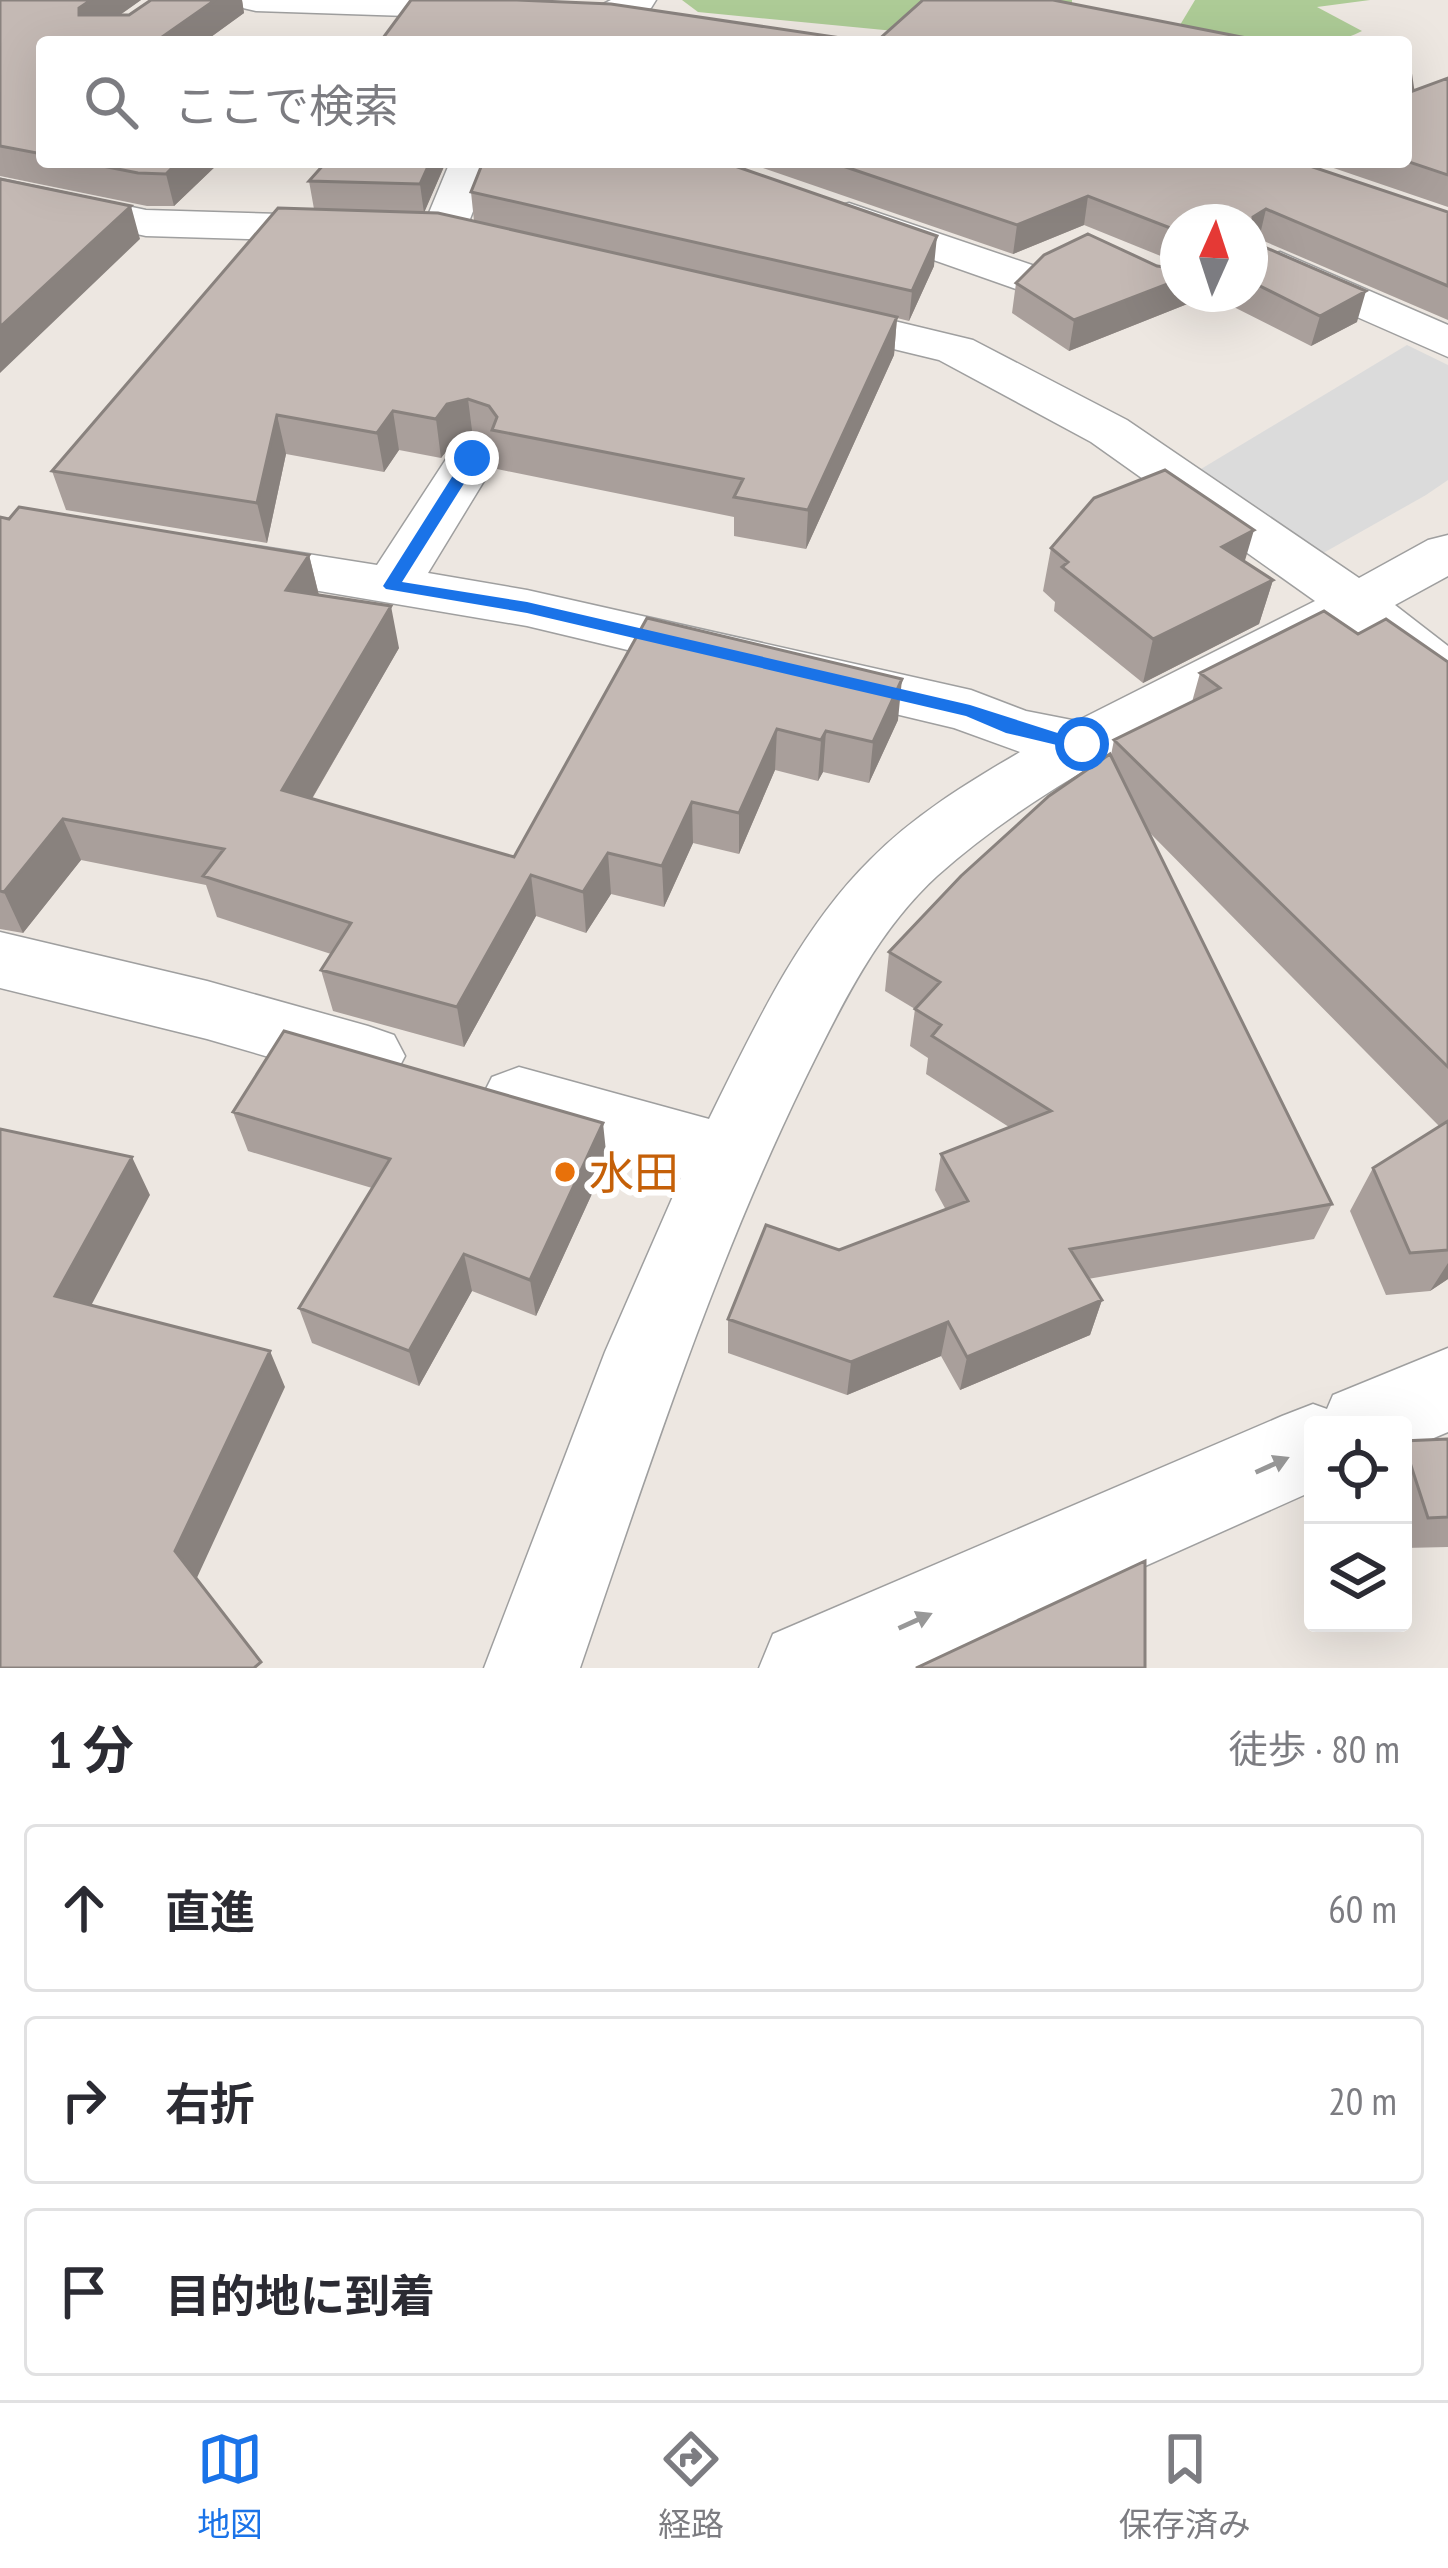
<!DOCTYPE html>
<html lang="ja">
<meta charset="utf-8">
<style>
body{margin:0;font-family:"PT Sans Narrow","Noto Sans JP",sans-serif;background:#f2f2f3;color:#2b2b33}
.controls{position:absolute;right:36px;bottom:36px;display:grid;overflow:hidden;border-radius:12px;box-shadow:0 12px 48px #0002}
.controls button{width:108px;height:108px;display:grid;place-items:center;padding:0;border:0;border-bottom:3px solid #e1e1e2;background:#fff;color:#2b2b33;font:60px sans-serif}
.compass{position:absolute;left:1160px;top:204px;width:108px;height:108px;border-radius:50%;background:#fff;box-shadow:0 12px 48px #0002;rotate:3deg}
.stop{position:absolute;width:36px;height:36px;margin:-27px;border:9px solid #1a73e8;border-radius:50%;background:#fff}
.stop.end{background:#1a73e8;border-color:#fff;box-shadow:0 3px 12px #0008}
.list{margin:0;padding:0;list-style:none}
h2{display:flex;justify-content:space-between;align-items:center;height:156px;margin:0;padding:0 48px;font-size:51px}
h2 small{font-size:39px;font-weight:400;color:#7c7c81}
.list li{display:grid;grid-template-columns:78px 1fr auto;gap:36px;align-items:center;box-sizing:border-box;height:168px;margin:0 24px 24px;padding:0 24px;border:3px solid #e1e1e2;border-radius:12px}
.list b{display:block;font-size:45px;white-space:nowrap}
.list em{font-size:39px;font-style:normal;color:#7c7c81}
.icon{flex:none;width:66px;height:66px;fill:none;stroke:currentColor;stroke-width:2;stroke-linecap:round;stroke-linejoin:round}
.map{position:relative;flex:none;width:1448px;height:1668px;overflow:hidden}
.search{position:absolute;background:#fff;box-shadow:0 12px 48px #0002;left:36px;right:36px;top:36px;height:132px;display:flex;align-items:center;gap:30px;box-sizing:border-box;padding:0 42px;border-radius:12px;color:#7c7c81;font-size:45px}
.sheet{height:732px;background:#fff}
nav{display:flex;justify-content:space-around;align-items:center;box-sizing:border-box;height:168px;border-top:3px solid #e1e1e2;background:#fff;font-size:33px;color:#7c7c81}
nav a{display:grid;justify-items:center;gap:6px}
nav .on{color:#1a73e8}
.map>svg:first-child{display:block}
</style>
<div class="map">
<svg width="1448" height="1668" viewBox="0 0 1448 1668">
<rect width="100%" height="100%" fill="#ede7e1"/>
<path fill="#adcb96" d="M682,0H1072V6L905,32L698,12Z
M1195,0H1370L1317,7L1362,31C1307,60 1238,32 1180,25Z"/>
<path fill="#dbdbdb" d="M1407,345L1448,365V480L1426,495L1318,556L1191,475Z"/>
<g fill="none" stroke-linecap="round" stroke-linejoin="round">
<defs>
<path id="minor" d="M238,0H509L516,8L511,16L498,19L256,11L243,8Z
M611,0H656L651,8L585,42H538L544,34Z
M450,162H492L465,232L459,241L443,245L427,241L421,232Z
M0,179L146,210L353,216L369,220L375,229L369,238L353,242L146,236L0,205Z
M849,203L1032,265L1039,275L1032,285L1016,289L834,225L827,216L834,207Z
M1280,252L1448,325V357L1264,276L1257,266L1264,256Z
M807,300L973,340L1127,420L1359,578L1428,540L1448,535V576L1395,605L1448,646V696L1427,690L1351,630C1212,705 1056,769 937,876C876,932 840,1008 804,1081C712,1270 648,1470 580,1668H484L605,1352L681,1178L492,1121L481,1099L492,1077L519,1067L709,1119C753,1030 799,930 870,860C913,816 967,783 1020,752L954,728L527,626L225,575L205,570L197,558L205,546L225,541L377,565L454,447L472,442L490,447L498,458L428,573L527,590L971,690L1026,711L1077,721L1315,601L1091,442L939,360L790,324L783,314L790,304Z
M0,932L207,981L368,1026L394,1035L405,1056L394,1077L368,1086L207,1039L0,988Z
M1448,1348V1432L1403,1451V1425H1313V1491L917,1668H759L773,1634L1282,1416L1313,1404L1327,1409L1333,1395Z"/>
</defs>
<use href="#minor" stroke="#9f9f9f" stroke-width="3"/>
<use href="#minor" fill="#fff" fill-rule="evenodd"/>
</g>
<path fill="#a99f9b" d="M0,0H141L120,15H129L151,0H242L244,13L204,42H42V162H220L174,206H147L0,176Z
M1448,78V207L1316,162H1406L1413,91Z
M326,162H446L424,212L474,221L471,192L934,266L909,321L897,318L894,355L806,549L734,536V517L497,469L494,444L473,438L453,443L441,458L399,450L384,472L286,454L267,543L66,510L52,471L314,209L309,181Z
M739,162H1298L1448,212V320L1259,239L1255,241V243L1357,322L1311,346L1210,295L1069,351L1012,313L1016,283L1178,294H1250V222H1178V263L1084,225L1013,254L763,168Z
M0,517L309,555L319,595L399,648L312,799L514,857L647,618L898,720L869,783L823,772L818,781L775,770L739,854L693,843L664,907L611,894L586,933L536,916L464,1047L333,1011L321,970L331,954L217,917L206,885L81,860L23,933L0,929Z
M1051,548L1245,561L1273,580L1259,624L1143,683L1054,611L1055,602L1043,591Z
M1358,634L1448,662V1279L1430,1291L1386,1295L1350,1211L1373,1168L1439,1126L1148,831L1332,1204L1314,1239L1088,1279L1102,1300L1090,1335L960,1390L941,1356L847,1395L728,1353V1319L839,1250L946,1210L935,1190L941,1154L1009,1127L926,1074L928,1058L910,1046L915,1009L885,991L889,952L1111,755L1114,740L1192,702L1200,673Z
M233,1112L607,1161L536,1316L472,1291L419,1386L312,1343L299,1308L372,1188L248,1151Z
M1448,1439V1547L1404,1548L1403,1441Z"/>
<path fill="#89827e" d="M91,0H141L87,38L79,15V8Z
M215,0H242L244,13L204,42H155Z
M178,162H220L174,206L166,174Z
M430,162H446L424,213L420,184Z
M1088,196L1084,225L1013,254L1017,225Z
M131,206L140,239L0,373V327Z
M1266,209L1259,239L1250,244L1253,217Z
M937,236L934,266L909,321L912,291Z
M1178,280V294L1210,295L1069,351L1074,320Z
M1366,291L1357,322L1311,346L1320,316Z
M897,317L894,355L806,549L808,510Z
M468,399L473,438L453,443L441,458L436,419L447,404Z
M393,411L399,450L384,472L377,433Z
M277,415L286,454L267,543L257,503Z
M1254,530L1241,574L1222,547Z
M309,555L319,596L286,590Z
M1273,580L1259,624L1143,683L1153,639Z
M391,606L399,648L293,831L282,790Z
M902,679L898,720L869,783L873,742Z
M777,729L775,770L739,854V813Z
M826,731L823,772L818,781L821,740Z
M692,802L693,843L664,907L662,866Z
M63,819L81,860L23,933L4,892Z
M608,853L611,894L586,933L583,892Z
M531,875L536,916L464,1047L457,1007Z
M603,1123L607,1161L536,1316L530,1280Z
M132,1157L150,1195L77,1332L55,1296Z
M464,1254L472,1291L419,1386L409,1351Z
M1448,1263V1279L1430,1291Z
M1102,1300L1090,1335L960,1390L967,1357Z
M948,1322L941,1356L847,1395L851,1362Z
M270,1351L285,1387L195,1582L175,1551Z"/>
<path fill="#c4b9b4" stroke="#89827e" stroke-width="3" d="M0,0H91L79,8V15H129L151,0H215L155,42H42V154L0,146Z
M411,0H517L611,4L868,42H380Z
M923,0H1053L1267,42H876Z
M1406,69L1410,70L1413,91L1448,78V175L1406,161Z
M82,162H178L166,174L138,173Z
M326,162H430L420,184L309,181Z
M483,162H717L732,165L937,236L912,291L471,192Z
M831,162H1298L1448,212V286L1266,209L1253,217L1255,243L1366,291L1320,316L1250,281V222H1178V231L1088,196L1017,225Z
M0,179L131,206L0,327Z
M278,208L438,213L897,317L808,510L734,497L743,479L492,430L497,417L489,406L468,399L447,404L436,419L393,411L377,433L277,415L257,503L52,471Z
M1088,234L1157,266L1178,269V280L1074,320L1016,283L1044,255Z
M1165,470L1254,530L1222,547L1273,580L1153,639L1062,567L1068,562L1051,548L1094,498Z
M19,507L309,555L286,590L391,606L282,790L514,857L647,618L902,679L873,742L826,731L821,740L777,729L739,813L692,802L662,866L608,853L583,892L531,875L457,1007L321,970L351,923L203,876L224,849L63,819L4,892L0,891V517L9,519Z
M1324,611L1358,634L1386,619L1448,662V1067L1114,740L1220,688L1200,673Z
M1110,754L1332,1204L1070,1249L1102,1300L967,1357L948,1322L851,1362L728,1319L766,1225L839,1250L968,1201L941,1154L1051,1111L932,1036L941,1025L915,1009L940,982L889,952L961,876L1049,796Z
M284,1031L603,1123L530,1280L464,1254L409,1351L299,1308L390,1159L233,1112Z
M1448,1121V1250L1410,1253L1373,1168Z
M0,1129L132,1157L55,1296L270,1351L175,1551L261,1662L254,1668H0Z
M1448,1439V1517L1428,1518L1403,1441Z
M1145,1561V1668H916Z"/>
<defs><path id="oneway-solid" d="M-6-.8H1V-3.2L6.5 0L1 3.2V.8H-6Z" transform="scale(3)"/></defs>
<g fill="#989898">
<use href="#oneway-solid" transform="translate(1272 1465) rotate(-24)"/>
<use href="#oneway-solid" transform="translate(915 1621) rotate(-24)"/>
</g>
<path fill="#1a73e8" d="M472,453L480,458L402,582L527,602L970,705L1092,744L1082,751L1006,733L966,716L527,613L386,589L383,586L464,458Z"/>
<circle fill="#e8710a" stroke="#fff" stroke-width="4.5" cx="565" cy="1172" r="12"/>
<g text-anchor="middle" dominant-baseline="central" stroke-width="12" stroke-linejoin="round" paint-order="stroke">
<g font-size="45" fill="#c56008" stroke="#fff" text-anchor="start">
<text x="589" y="1172">水田</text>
</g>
</g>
</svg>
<div class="controls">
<button><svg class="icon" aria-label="locate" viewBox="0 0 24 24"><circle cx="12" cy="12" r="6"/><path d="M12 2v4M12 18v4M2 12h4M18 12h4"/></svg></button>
<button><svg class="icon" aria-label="layers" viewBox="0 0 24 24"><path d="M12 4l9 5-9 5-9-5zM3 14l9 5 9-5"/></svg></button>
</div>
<svg class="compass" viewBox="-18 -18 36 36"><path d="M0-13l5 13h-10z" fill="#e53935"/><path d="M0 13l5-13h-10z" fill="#7c7c81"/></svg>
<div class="stop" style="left:1082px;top:744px"></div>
<div class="stop end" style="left:472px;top:458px"></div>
<div class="search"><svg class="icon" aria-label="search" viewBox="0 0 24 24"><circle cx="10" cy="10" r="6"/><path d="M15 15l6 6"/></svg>ここで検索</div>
</div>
<section class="sheet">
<h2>1 分<small>徒歩 · 80 m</small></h2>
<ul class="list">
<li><svg class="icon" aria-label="ahead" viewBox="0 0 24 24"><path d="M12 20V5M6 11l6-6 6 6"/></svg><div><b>直進</b></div><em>60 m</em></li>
<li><svg class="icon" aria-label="right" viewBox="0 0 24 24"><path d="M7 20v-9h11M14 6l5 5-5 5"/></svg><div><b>右折</b></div><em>20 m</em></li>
<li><svg class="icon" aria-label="arrive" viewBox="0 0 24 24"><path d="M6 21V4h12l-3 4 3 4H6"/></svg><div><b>目的地に到着</b></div></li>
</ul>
</section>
<nav>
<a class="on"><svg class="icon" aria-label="map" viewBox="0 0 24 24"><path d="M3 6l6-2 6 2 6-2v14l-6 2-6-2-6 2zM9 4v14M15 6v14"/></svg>地図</a>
<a><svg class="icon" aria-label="directions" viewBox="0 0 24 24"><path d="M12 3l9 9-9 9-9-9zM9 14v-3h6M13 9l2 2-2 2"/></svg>経路</a>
<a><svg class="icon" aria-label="saved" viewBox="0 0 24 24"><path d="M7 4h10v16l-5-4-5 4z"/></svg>保存済み</a>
</nav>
